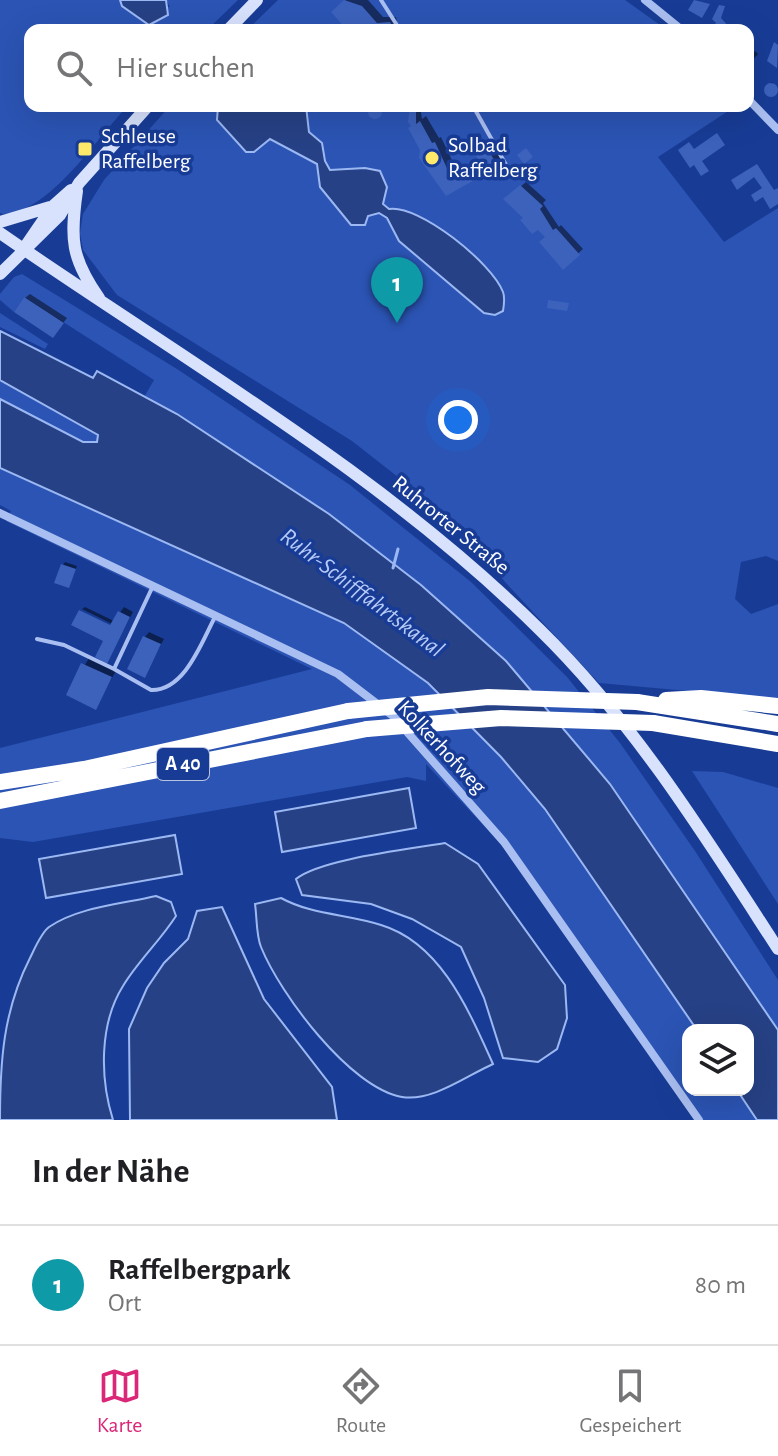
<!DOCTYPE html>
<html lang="de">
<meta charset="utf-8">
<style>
body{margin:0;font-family:"Alegreya Sans",sans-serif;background:#f2f2f2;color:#202124}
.controls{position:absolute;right:24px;bottom:24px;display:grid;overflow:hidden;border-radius:16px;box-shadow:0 8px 32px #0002}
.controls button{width:72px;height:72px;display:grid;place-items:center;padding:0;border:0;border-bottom:2px solid #e0e0e0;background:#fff;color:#202124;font:40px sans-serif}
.you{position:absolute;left:458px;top:420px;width:28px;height:28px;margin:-20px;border:6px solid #fff;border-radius:50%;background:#1a73e8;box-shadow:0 0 0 12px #1a73e833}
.badge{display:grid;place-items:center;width:52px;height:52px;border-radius:50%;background:#db2777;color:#fff;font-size:26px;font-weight:700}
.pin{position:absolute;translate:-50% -66px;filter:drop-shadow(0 2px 4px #0008)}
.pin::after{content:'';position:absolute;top:42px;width:28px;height:24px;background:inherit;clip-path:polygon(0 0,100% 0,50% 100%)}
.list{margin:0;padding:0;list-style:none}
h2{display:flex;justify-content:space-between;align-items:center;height:104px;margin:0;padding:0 32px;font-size:34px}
h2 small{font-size:26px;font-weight:400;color:#757577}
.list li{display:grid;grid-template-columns:52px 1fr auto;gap:24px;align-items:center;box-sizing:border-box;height:120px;padding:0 32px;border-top:2px solid #e0e0e0}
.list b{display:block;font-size:30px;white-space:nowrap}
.list p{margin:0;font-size:26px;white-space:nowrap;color:#757577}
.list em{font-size:26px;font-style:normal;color:#757577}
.icon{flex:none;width:44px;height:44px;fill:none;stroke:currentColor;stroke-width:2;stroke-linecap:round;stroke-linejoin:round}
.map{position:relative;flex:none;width:778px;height:1120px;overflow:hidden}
.search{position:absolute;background:#fff;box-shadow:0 8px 32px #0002;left:24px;right:24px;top:24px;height:88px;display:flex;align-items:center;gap:20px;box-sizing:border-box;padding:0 28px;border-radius:16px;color:#757577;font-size:30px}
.sheet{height:224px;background:#fff}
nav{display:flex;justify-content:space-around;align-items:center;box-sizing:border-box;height:112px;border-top:2px solid #e0e0e0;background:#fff;font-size:22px;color:#757577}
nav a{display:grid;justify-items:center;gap:4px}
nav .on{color:#db2777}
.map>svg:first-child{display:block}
</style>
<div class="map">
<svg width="778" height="1120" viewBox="0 0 778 1120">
<rect width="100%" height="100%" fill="#183c96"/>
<path fill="#2b54b4" d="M0,0H120L123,6L170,7L166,0H238L207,30H30V106H128C97,137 50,213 3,214L0,213Z
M278,0H625L667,30H247Z
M170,106H736L658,157L724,242L778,208V561L766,556L741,562L735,599L751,614L778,604V699L599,683L505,582L467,531L352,441L117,295L83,250L80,233L83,214L104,180Z
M22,274L177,369L350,485L471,582L567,677L620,743L695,851L778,980V1030L611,784L506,661L421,585L329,514L177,414L143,399L154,380L24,297L14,312L0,300V294L14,277Z
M0,313L48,344L45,349L0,327Z
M0,380L87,426L98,435V442H83L0,399Z
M0,468L344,623L428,683L501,757L545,809L697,1030H688V1090H737L757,1120H696L501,844L426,764V781L407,777L33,842L0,838V748L312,669L6,521L11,511L0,505Z
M692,771L723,772L778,788V904Z"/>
<path fill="#264185" stroke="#9cb8f3" stroke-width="2" d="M120,0H166L168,15L149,25L122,6Z
M218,106H306L309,132L322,143L325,161L330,170L365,168L380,171L387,187L383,204L389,209C419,204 492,263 503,292C505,297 504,305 503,311L495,315L484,313L399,241L387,218L379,213L368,216L365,225H351L320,187L317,164L270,139L254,152H246L217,120Z
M0,331L93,378L97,371L177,414L329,514L421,585L506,661L610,784L778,1030V1120H757L737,1090H748V1030H697L545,809L501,757L428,683L344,623L0,468V399L83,442H97L98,435L0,380Z
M409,788L416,828L282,852L275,812Z
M175,835L182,874L46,898L39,859Z
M445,843L478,864L565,985L567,1018L557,1049L538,1062L503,1058L484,998L461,947L412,919L371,904L302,895L296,879C320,859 411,849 445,843Z
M156,896L171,902L176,916C160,941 138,961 123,986C99,1024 100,1079 113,1120H0C0,1062 3,1011 30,958C35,948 41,933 49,927C78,907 122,904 156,896Z
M281,898C312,915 347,914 381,925C441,943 469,1011 493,1064C466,1076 432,1102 402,1097C350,1088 280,994 261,947C256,935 257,917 255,904Z
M222,907L264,999L332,1087L337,1120H130L129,1029L147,988L164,963L188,939L197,911Z"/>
<path fill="#0007" d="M346,0H368L383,17H396L399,30H350L334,12Z
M755,51L758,54L748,65V57Z
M772,82L778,91L772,96L764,90Z
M373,106H382L383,110L374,115Z
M412,106H420L422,119L426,116L439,138L441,137L458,173L480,160L476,152L492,140L503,159L447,193L413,125Z
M526,182L546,200L543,203L559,227L561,225L583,249L563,267L547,237L506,199Z
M30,294L67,318L57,331L25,298Z
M65,562L77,566L69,586L63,565Z
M85,607L114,621L124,607L133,612L107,661L120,628L82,609Z
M149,632L164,639L144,675L145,637Z
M89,658L116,671L95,707L68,694Z"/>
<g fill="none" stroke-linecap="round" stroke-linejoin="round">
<path stroke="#9cb8f3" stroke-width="3" d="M393,568L398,549"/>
</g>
<path fill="#3c62bc" d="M344,0L362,6L377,23L390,22L394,30H347L331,12Z
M694,0L710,4L702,18L688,10Z
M719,5L725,6L721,18L730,28L709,30L716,23L712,19Z
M774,42L778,45L777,68L767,61Z
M764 90a7 7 0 1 1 14 0a7 7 0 1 1-14 0Z
M368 112a7 7 0 1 1 14 0a7 7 0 1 1-14 0Z
M410,106H416V124L420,121L432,143L435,142L451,177L479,161L473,151L485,144L498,167L446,196L419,158L420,150L408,128L411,126L408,122Z
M717,133L725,145L702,161L709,171L701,176L694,165L690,168L678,150L689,142L694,149Z
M526,148L533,157L524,164L517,155Z
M757,164L774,190L778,188V204L770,209L763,197L755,202L751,195L762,188L754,177L737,190L731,180Z
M520,185L543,206L540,209L553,230L556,228L580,255L563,270L539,242L545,237L538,230L532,234L520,220L523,218L503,199Z
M24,297L64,323L53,338L14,312Z
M548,300L569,303L567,311L547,308Z
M61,564L76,569L69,588L54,583Z
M79,610L110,625L118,611L130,617L107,664L95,657L103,641L71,625Z
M143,636L161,644L145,678L127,669Z
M81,663L112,677L96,710L66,695Z"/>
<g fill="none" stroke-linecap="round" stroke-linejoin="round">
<path stroke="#aabff1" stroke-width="4" d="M381,0L400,30
M473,106L510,172
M37,639L64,645L114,669L152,588
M114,669L151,690C185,691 202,641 215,617"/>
<path stroke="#aabff1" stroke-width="8" d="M645,0L682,30
M748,99L778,130
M0,513L338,674L393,716L504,842L699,1120"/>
<path stroke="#d8e2fc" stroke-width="12" d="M228,30L257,0
M77,191C70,239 71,258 99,298
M0,222L50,207
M0,233C183,360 381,472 540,630C635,723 706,838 778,949
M25,247L53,206L71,190
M0,274L60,215L79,183L148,106"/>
<path stroke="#fff" stroke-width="16" d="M666,700L701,698L778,706
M637,702L778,724
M653,723L778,744
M0,782L84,769L348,711
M0,801L367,729"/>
<path stroke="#fff" stroke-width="16" d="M348,711L488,697L637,702
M367,729L501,718L653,723"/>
</g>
<g fill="#ffea6a" stroke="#183c96" stroke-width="3">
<rect x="77" y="141" width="16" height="16" rx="4"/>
<circle cx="432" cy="158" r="8"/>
</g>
<g text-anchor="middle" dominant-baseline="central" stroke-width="7" stroke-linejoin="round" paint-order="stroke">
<rect fill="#183c96" stroke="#bac4e0" stroke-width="2" x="157" y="748" width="52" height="32" rx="6"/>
<g font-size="20" font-weight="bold" fill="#fff">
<text x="183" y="764">A 40</text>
</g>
<g font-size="22" fill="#fff" stroke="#183c96" text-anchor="start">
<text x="101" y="136">Schleuse<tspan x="101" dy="25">Raffelberg</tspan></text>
<text x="448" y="145">Solbad<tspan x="448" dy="25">Raffelberg</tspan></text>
</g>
<g font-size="22" fill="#fff" stroke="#183c96">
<text transform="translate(451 525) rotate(39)">Ruhrorter Straße</text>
<text transform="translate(442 747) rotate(47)">Kolkerhofweg</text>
</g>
<g font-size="24" font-style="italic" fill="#b6caf7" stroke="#183c96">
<text transform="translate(362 593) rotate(37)">Ruhr-Schifffahrtskanal</text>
</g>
</g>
</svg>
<div class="controls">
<button><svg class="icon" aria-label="layers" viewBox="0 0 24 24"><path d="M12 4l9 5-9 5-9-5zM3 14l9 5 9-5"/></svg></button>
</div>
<div class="you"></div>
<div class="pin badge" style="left:397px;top:323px;background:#0f9aa8">1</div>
<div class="search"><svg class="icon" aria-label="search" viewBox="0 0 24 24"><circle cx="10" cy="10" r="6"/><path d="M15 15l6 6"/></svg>Hier suchen</div>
</div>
<section class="sheet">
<h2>In der Nähe<small></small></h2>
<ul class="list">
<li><span class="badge" style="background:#0f9aa8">1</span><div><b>Raffelbergpark</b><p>Ort</p></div><em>80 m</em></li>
</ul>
</section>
<nav>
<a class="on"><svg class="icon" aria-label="map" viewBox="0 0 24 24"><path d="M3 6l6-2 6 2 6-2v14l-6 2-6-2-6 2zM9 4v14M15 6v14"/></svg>Karte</a>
<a><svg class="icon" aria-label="directions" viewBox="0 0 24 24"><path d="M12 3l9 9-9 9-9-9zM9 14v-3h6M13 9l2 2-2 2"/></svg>Route</a>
<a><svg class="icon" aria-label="saved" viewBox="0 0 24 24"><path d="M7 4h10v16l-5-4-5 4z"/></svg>Gespeichert</a>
</nav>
